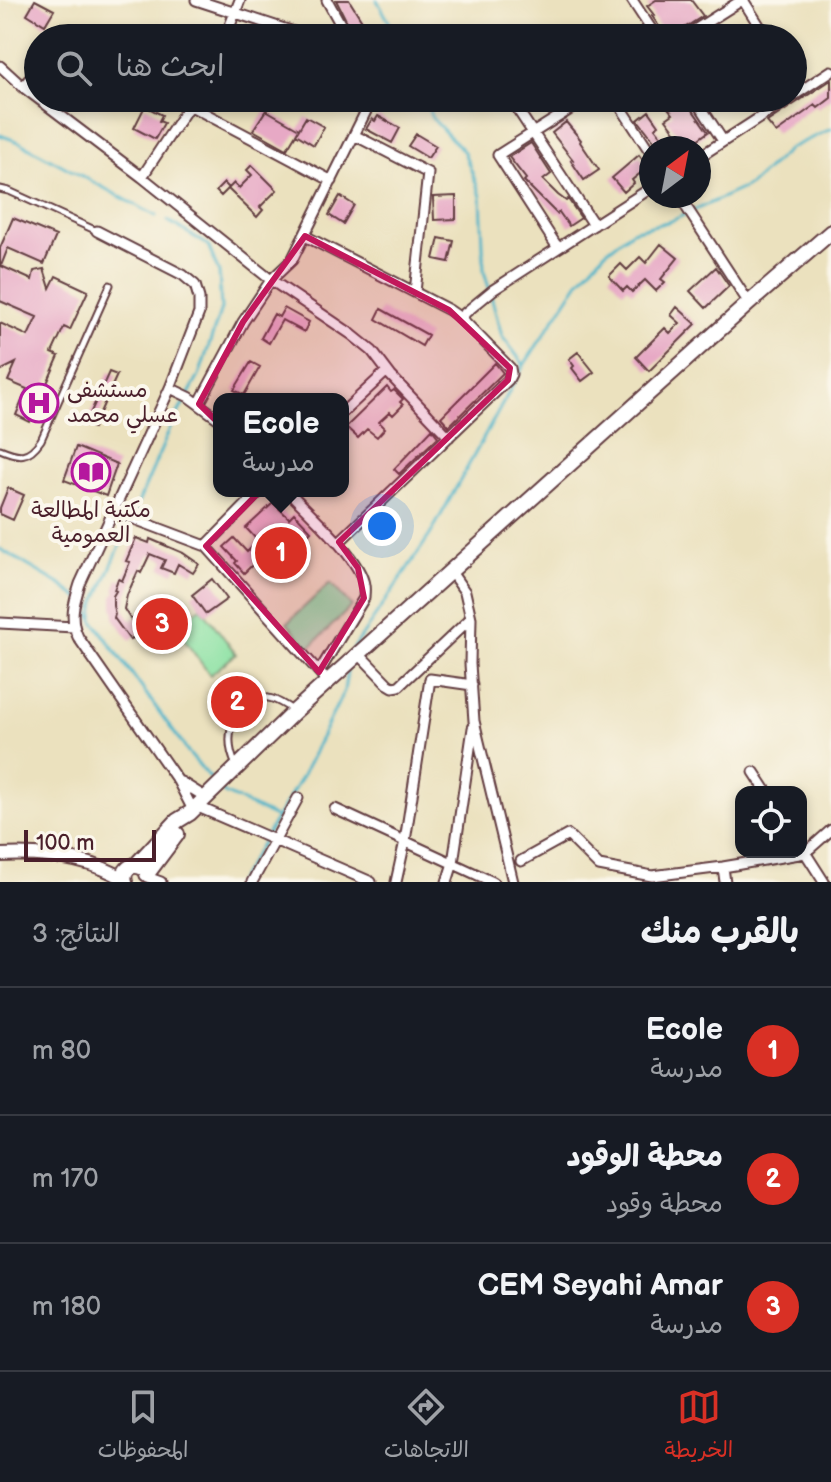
<!DOCTYPE html>
<html lang="ar">
<meta charset="utf-8">
<style>
body{margin:0;font-family:"Balsamiq Sans","Playpen Sans Arabic",sans-serif;background:#242831;color:#f1f3f6;direction:rtl}
.controls{position:absolute;right:24px;bottom:24px;display:grid;overflow:hidden;border-radius:16px;box-shadow:0 4px 12px #0003}
.controls button{width:72px;height:72px;display:grid;place-items:center;padding:0;border:0;border-bottom:2px solid #363941;background:#171b24;color:#f1f3f6;font:40px sans-serif}
.compass{position:absolute;left:639px;top:136px;width:72px;height:72px;border-radius:50%;background:#171b24;box-shadow:0 4px 12px #0003;rotate:32deg}
.scale{position:absolute;left:24px;bottom:20px;width:132px;box-sizing:border-box;padding-left:8px;border:4px solid #4a1f2b;border-top:0;font-size:22px;line-height:28px;white-space:nowrap;color:#4a1f2b;-webkit-text-stroke:6px #fbf7ec;paint-order:stroke}
.you{position:absolute;left:382px;top:526px;width:28px;height:28px;margin:-20px;border:6px solid #fff;border-radius:50%;background:#1a73e8;box-shadow:0 0 0 12px #1a73e833}
.badge{display:grid;place-items:center;width:52px;height:52px;border-radius:50%;background:#d93025;color:#fff;font-size:26px;font-weight:700}
.pin{position:absolute;translate:-50% -50%;border:4px solid #fff;box-shadow:0 2px 8px #0006}
.popup{position:absolute;left:213px;top:393px;width:136px;height:104px;box-sizing:border-box;display:grid;place-content:center;border-radius:16px;background:#171b24;filter:drop-shadow(0 2px 6px #0005);font-size:26px;white-space:nowrap;color:#9ea1a6}
.popup b{font-size:30px;color:#f1f3f6}
.popup::after{content:'';position:absolute;left:50%;top:100%;margin-left:-16px;border:16px solid transparent;border-top-color:#171b24}
.list{margin:0;padding:0;list-style:none}
h2{display:flex;justify-content:space-between;align-items:center;height:104px;margin:0;padding:0 32px;font-size:34px}
h2 small{font-size:26px;font-weight:400;color:#9ea1a6}
.list li{display:grid;grid-template-columns:52px 1fr auto;gap:24px;align-items:center;box-sizing:border-box;height:128px;padding:0 32px;border-top:2px solid #363941}
.list b{display:block;font-size:30px;white-space:nowrap}
.list p{margin:0;font-size:26px;white-space:nowrap;color:#9ea1a6}
.list em{font-size:26px;font-style:normal;color:#9ea1a6}
.icon{flex:none;width:44px;height:44px;fill:none;stroke:currentColor;stroke-width:2;stroke-linecap:round;stroke-linejoin:round}
.map{position:relative;flex:none;width:831px;height:882px;overflow:hidden;direction:ltr}
.search{position:absolute;background:#171b24;box-shadow:0 4px 12px #0003;left:24px;right:24px;top:24px;height:88px;display:flex;align-items:center;gap:20px;box-sizing:border-box;padding:0 28px;border-radius:44px;color:#9ea1a6;font-size:30px}
.sheet{height:488px;background:#171b24}
nav{display:flex;justify-content:space-around;align-items:center;box-sizing:border-box;height:112px;border-top:2px solid #363941;background:#171b24;font-size:22px;color:#9ea1a6}
nav a{display:grid;justify-items:center;gap:4px}
nav .on{color:#d93025}
.map>svg:first-child{display:block}
</style>
<div class="map">
<svg width="831" height="882" viewBox="0 0 831 882">
<rect width="100%" height="100%" fill="#fbf7ec"/>
<filter id="ink" filterUnits="userSpaceOnUse"><feTurbulence type="fractalNoise" baseFrequency=".0125" numOctaves="2"/><feDisplacementMap in="SourceGraphic" scale="16" xChannelSelector="R" yChannelSelector="G"/><feConvolveMatrix kernelMatrix="1 2 1 2 8 2 1 2 1" color-interpolation-filters="sRGB"/></filter>
<filter id="wash" filterUnits="userSpaceOnUse"><feTurbulence type="fractalNoise" baseFrequency=".006" numOctaves="4" result="noise"/><feDisplacementMap in="SourceGraphic" scale="32" xChannelSelector="R" yChannelSelector="G"/><feGaussianBlur stdDeviation="1.8" result="paint"/><feColorMatrix in="noise" values="0 0 0 0 0 0 0 0 0 0 0 0 0 0 0 0 0 1.4 0 .05"/><feComposite in="paint" operator="in"/></filter>
<g filter="url(#wash)">
<rect width="100%" height="100%" fill="#ebe1be"/>
<path fill="#8be1a3" stroke="#6a8067" stroke-width="2" d="M330,583L352,606L309,648L287,623Z
M201,607L236,654L210,675L175,627Z"/>
<g fill="none" stroke-linecap="round" stroke-linejoin="round">
<path stroke="#4bb4c9" stroke-width="3" d="M377,0L398,38
M424,98L432,118L464,152L481,196L484,271L489,288
M0,135L19,142L156,216
M491,296L502,336L524,365
M133,515L172,424L199,376L221,309L219,273L208,245L168,221
M130,522L94,607L93,620L191,756L214,782
M0,549L61,585L84,602L91,617
M351,652L430,535L524,365L580,280L604,253L632,231L671,221L750,185L790,148L831,129
M222,790L224,793L277,818
M238,882L302,776L344,691L347,671"/>
</g>
<g id="blocks">
<path fill="#e7a9c5" d="M35,0L54,10L45,25L27,14Z
M336,0H349L373,38H355Z
M656,0H691L703,16L678,32L673,38H667L652,16L654,15L647,6Z
M831,80V98L818,108L815,105L776,133L767,122Z
M660,98H676L682,106L687,102L708,132L686,148H657L654,144L656,143L638,120L649,111L659,125L655,128L667,143L678,135L666,119L673,114Z
M145,106L162,115L159,121L164,123L155,139L134,128Z
M266,110L299,129L287,149L253,130Z
M378,116L400,128L392,143L366,129L372,119L375,121Z
M306,117L324,127L314,145L296,134Z
M566,122L581,140L580,142L599,170L584,180L571,161L573,160L552,133Z
M416,134L436,146L428,158L408,146Z
M531,143L551,174L543,180L558,195L566,201L568,199L581,218L569,226L559,212L557,214L524,181L526,179L509,157Z
M639,155L648,167L632,180L634,183L624,192L612,178Z
M252,165L277,190L260,207L263,210L257,217L228,189L221,196L216,191L224,183L229,188L234,183L239,188L252,175L247,170Z
M340,196L354,205L343,224L329,215Z
M456,196V219L434,220L433,197Z
M13,218L56,236L44,264L8,248L1,266L32,280L34,271L44,269L50,288L56,276L88,291L70,330L64,327L52,353L59,356L30,422L16,415L27,389L8,381L16,363L0,371V323L28,336L37,317L0,301V248Z
M439,238L454,241L449,262L434,259Z
M661,244L678,258L661,279L665,282L656,291L645,280L632,292L627,287L623,291L609,276L621,264L627,270L640,257L646,263Z
M716,267L729,286L706,308L690,291Z
M677,307L696,324L649,371L636,357L665,328L670,333L680,323L671,315Z
M284,308L309,322L304,332L282,320L269,343L261,338L274,314L279,317Z
M381,309L428,335L422,346L376,319Z
M578,352L594,372L582,381L572,368L574,366L569,359Z
M251,362L260,367L244,395L234,390Z
M495,363L503,373L449,426L441,417Z
M109,372L117,375L93,428L85,425Z
M387,387L391,392L394,390L403,399L400,402L403,405L393,415L390,412L379,422L385,428L377,437L367,429L358,438L346,427Z
M432,429L438,437L399,474L394,469Z
M76,447L117,464L106,496L64,480Z
M8,488L24,495L13,520L0,514V508Z
M273,503L289,518L294,513L311,531L303,540L291,528L244,573L235,563L237,561L224,547L234,538L247,552L258,541L246,528Z
M136,538L149,543L150,539L183,553L199,564L193,573L178,564L174,573L161,568L165,560L150,554L141,573L138,571L127,595L124,609L131,620L135,617L137,619L164,600L171,611L130,640L114,618L115,614L113,606V596L116,591L114,590L118,579L122,581L130,562L126,561Z
M212,579L227,599L206,614L192,595Z
M234,685L243,696V703L246,705H251L256,710L244,720L241,717L242,712L241,708L237,707L233,708L222,696Z"/>
</g>
</g>
<g filter="url(#ink)">
<use href="#blocks" fill-opacity="0" stroke="#623c41" stroke-width="2"/>
<g fill="none" stroke-linecap="round" stroke-linejoin="round">
<defs>
<path id="service" d="M0,189L9,191L97,231
M0,449C19,457 28,459 41,440L110,285
M247,700C268,694 276,699 294,711
M236,765C227,747 228,730 237,712"/>
<path id="minor" d="M196,0L312,38
M327,0L348,38
M632,0L657,38
M743,0L767,38
M225,38L240,0
M682,38L742,0
M0,66L23,87L142,177L271,280L351,334L372,351L391,376L449,437
M793,78L801,91
M23,87L38,68
M793,96L831,71
M176,98L332,181
M510,98L594,225
M615,98L651,153
M695,98L723,141
M354,135L428,173L415,292
M699,157L790,98
M142,177L194,98
M679,196L749,303
M97,231L183,275L195,285L199,298V313L170,388L80,584C74,603 69,618 78,637L178,781L193,810
M305,236L449,310L462,319L510,368L511,374L508,380L338,543
M558,248L498,155L588,98
M462,319L465,313L493,290L651,188
M170,388L189,397L219,419
M199,404L243,322L271,280L292,260L367,109L364,98
M343,412L387,371
M288,491C307,511 361,559 364,585C365,589 364,594 364,598L319,672
M113,511L206,546L328,682
M206,546L260,491
M451,572L465,592L471,618L470,664L474,721L513,882
M0,623L74,627
M359,654L388,684L393,687L399,686L471,618
M754,772L767,792
M181,782L205,797
M196,806L371,882
M335,809L493,882
M801,846L824,882
M521,861L568,835L599,866L652,876L723,867L805,853L831,830
M723,867L725,882
M147,877L161,882
M252,882L298,798
M396,882L405,841L430,679L472,685
M447,882L453,863L473,728"/>
<path id="tertiary" d="M0,855C41,853 88,857 124,879"/>
<path id="primary" d="M136,865L177,821L190,813L295,711L749,303L831,232
M147,874L177,834
M125,882C122,870 131,862 143,868"/>
</defs>
<use href="#service" stroke="#623c41" stroke-width="9"/>
<use href="#minor" stroke="#623c41" stroke-width="13"/>
<use href="#tertiary" stroke="#623c41" stroke-width="16"/>
<use href="#primary" stroke="#623c41" stroke-width="18"/>
<use href="#service" stroke="#fff" stroke-width="5"/>
<use href="#minor" stroke="#fff" stroke-width="9"/>
<use href="#tertiary" stroke="#fff" stroke-width="12"/>
<use href="#primary" stroke="#fff" stroke-width="14"/>
</g>
</g>
<path fill="#c2185b" fill-opacity="0.2" stroke="#c2185b" stroke-width="6" stroke-linejoin="round" d="M305,236L449,310L510,368L508,380L339,542L358,568L364,598L319,672L206,546L274,477L199,404L243,322Z"/>
<defs>
<symbol id="hospital-ring" viewBox="-11 -11 22 22"><circle r="9.5" fill="#fbf7ec" stroke="#b5179e" stroke-width="1.5"/><path d="M-5-5h3v3.5h4V-5h3V5h-3V1.5h-4V5h-3Z" fill="#b5179e"/></symbol>
<symbol id="library-ring" viewBox="-11 -11 22 22"><circle r="9.5" fill="#fbf7ec" stroke="#b5179e" stroke-width="1.5"/><path d="M-6-4Q-3-5.5-.7-3.5V5Q-3 3-6 4ZM6-4Q3-5.5 .7-3.5V5Q3 3 6 4Z" fill="#b5179e"/></symbol>
</defs>
<g fill-rule="evenodd">
<use href="#hospital-ring" x="17" y="381" width="44" height="44"/>
<use href="#library-ring" x="69" y="450" width="44" height="44"/>
</g>
<g text-anchor="middle" dominant-baseline="central" stroke-width="8" stroke-linejoin="round" paint-order="stroke">
<g font-size="22" fill="#4a1f2b" stroke="#fbf7ec" text-anchor="start">
<text x="67" y="390">مستشفى<tspan x="67" dy="25">عسلي محمد</tspan></text>
<text x="91" y="510" text-anchor="middle">مكتبة المطالعة<tspan x="91" dy="25">العمومية</tspan></text>
</g>
</g>
</svg>
<div class="controls">
<button><svg class="icon" aria-label="locate" viewBox="0 0 24 24"><circle cx="12" cy="12" r="6"/><path d="M12 2v4M12 18v4M2 12h4M18 12h4"/></svg></button>
</div>
<svg class="compass" viewBox="-18 -18 36 36"><path d="M0-13l5 13h-10z" fill="#e53935"/><path d="M0 13l5-13h-10z" fill="#9ea1a6"/></svg>
<div class="scale">100 m</div>
<div class="you"></div>
<div class="pin badge" style="left:281px;top:553px">1</div>
<div class="popup"><b>Ecole</b>مدرسة</div>
<div class="pin badge" style="left:237px;top:702px">2</div>
<div class="pin badge" style="left:162px;top:624px">3</div>
<div class="search"><svg class="icon" aria-label="search" viewBox="0 0 24 24"><circle cx="10" cy="10" r="6"/><path d="M15 15l6 6"/></svg>ابحث هنا</div>
</div>
<section class="sheet">
<h2>بالقرب منك<small>النتائج: 3</small></h2>
<ul class="list">
<li><span class="badge">1</span><div><b>Ecole</b><p>مدرسة</p></div><em>80 m</em></li>
<li><span class="badge">2</span><div><b>محطة الوقود</b><p>محطة وقود</p></div><em>170 m</em></li>
<li><span class="badge">3</span><div><b>CEM Seyahi Amar</b><p>مدرسة</p></div><em>180 m</em></li>
</ul>
</section>
<nav>
<a class="on"><svg class="icon" aria-label="map" viewBox="0 0 24 24"><path d="M3 6l6-2 6 2 6-2v14l-6 2-6-2-6 2zM9 4v14M15 6v14"/></svg>الخريطة</a>
<a><svg class="icon" aria-label="directions" viewBox="0 0 24 24"><path d="M12 3l9 9-9 9-9-9zM9 14v-3h6M13 9l2 2-2 2"/></svg>الاتجاهات</a>
<a><svg class="icon" aria-label="saved" viewBox="0 0 24 24"><path d="M7 4h10v16l-5-4-5 4z"/></svg>المحفوظات</a>
</nav>
